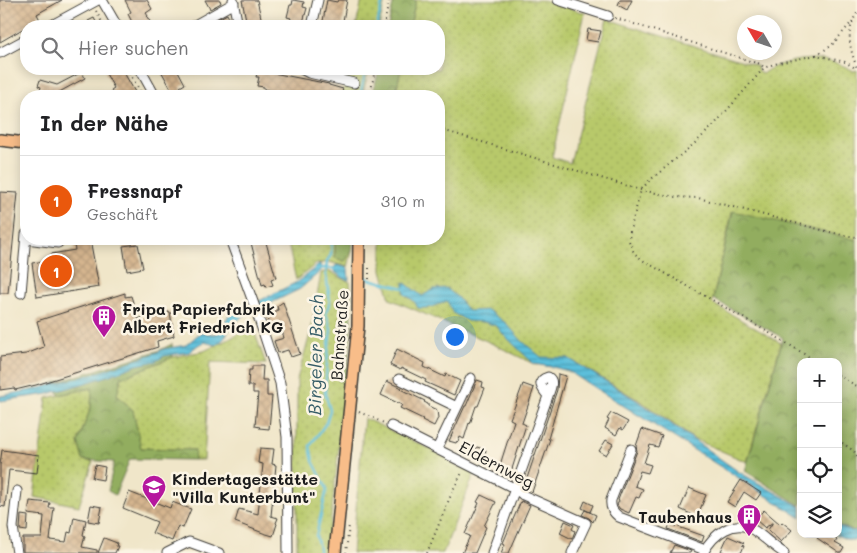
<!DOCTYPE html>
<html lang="de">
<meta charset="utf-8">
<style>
body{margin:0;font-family:Mali,sans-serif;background:#f6f6f6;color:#202124}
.controls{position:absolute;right:15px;bottom:15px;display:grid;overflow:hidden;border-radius:10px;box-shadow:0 2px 12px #0003}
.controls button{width:45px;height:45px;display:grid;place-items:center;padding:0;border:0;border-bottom:1px solid #e0e0e0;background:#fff;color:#202124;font:25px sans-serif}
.compass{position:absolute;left:737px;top:15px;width:45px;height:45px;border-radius:50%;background:#fff;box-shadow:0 2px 12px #0003;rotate:309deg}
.you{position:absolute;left:454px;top:336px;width:18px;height:18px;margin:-12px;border:4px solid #fff;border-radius:50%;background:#1a73e8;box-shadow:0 0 0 8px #1a73e833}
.badge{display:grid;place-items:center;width:32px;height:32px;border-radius:50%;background:#ea580c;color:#fff;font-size:16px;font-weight:700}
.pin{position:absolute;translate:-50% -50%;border:2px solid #fff;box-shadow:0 1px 5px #0006}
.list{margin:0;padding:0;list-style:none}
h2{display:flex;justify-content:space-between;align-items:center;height:65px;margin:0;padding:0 20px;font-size:21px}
h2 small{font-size:16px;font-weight:400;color:#757577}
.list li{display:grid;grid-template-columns:32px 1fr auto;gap:15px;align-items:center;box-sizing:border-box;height:90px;padding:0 20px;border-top:1px solid #e0e0e0}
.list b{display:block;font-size:19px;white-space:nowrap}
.list p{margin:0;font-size:16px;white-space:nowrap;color:#757577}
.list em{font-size:16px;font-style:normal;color:#757577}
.icon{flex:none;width:28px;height:28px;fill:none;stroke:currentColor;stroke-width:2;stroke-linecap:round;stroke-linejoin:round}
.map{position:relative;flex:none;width:857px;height:553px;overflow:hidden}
.search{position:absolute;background:#fff;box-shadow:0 2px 12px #0003;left:20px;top:20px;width:425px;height:55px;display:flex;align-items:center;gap:12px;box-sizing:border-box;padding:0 18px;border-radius:20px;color:#757577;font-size:19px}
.panel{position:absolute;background:#fff;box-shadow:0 2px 12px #0003;left:20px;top:90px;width:425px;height:155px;border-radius:20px}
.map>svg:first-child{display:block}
</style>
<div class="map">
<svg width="857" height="553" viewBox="0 0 857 553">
<defs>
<pattern id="grass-dots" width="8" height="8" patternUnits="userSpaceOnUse" patternTransform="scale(1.25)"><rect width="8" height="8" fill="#b8c96b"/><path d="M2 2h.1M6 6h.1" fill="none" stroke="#9eac5c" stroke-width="1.8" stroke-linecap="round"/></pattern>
<pattern id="forest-crowns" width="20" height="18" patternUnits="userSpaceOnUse" patternTransform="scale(1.25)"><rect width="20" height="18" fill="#92ad5f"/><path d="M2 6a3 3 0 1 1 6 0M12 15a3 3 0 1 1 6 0" fill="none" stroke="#768c4e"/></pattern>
<pattern id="water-rules" width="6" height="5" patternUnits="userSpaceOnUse" patternTransform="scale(1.25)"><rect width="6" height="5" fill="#5cbfdb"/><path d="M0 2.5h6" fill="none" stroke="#4b9ab1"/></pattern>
<pattern id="building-cross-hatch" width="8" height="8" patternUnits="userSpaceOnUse" patternTransform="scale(1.25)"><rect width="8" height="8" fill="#d5b58f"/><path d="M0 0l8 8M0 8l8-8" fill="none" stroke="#b69b7b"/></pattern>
</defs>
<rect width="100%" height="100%" fill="#fcf5e5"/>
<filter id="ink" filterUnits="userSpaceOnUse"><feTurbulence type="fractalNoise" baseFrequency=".02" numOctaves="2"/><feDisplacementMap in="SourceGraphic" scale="10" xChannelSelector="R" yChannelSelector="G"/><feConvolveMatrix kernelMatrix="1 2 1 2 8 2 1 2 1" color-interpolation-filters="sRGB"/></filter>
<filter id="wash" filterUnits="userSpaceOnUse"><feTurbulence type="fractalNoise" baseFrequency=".0096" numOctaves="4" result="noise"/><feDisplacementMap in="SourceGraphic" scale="20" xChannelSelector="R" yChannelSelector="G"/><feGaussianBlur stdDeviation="1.12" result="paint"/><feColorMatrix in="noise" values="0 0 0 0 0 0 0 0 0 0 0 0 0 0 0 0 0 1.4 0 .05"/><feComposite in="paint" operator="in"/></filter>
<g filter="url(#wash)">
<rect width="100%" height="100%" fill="#f0e6c9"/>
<path fill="url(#grass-dots)" stroke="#6a7244" d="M362,0H385L379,26H356Z
M416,0H544L585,13L552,157L570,163L607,19L753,64L757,66L758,71L762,74C776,62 806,57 825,60C835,62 845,66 854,71L857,70V240L732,212L712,303L781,343L747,462L694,439L642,402L568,358L536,365L489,342L390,299L382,270V239H439V96H395L401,69H439V26H410Z
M347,69H369L362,96H342Z
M287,239H335V258L345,260L352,251L348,267L329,262L316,264L296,280Z
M328,271C336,274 342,279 350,282L351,291L349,289L344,340L338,380L346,385L327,553H297V379L311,331L321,273Z
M252,325L266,364L210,362L204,460H194V450L140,448L133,410L117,395L121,378L173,357L204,351L233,337Z
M92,387L91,407L78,442L83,460L93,462L79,506L34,497L47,398Z
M364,418L437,452L475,472L443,553H352Z"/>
<path fill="url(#forest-crowns)" stroke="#57643e" d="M394,0H416L410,26H388Z
M379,69H401L395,96H372Z
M733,211L857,240V532L838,525V362H801V506L745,471L783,338L713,299Z
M335,239H353L352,251L345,261L335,258Z
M345,289H349L351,291V325L346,385L338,380L344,340L339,331Z
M172,344L173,357L121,378L117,395L133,410L141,448L195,450L194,460L130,459L115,495L108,491L114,462L83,460L78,442L91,407L92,388L59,395L54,383L160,350Z"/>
<path fill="url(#water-rules)" stroke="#3c6e7c" d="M320,264L321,271L300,289L261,308L259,301L297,282Z
M336,265L348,268L349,280L345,279L335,272L334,268Z
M404,282L422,296L434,289L446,288L457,297L468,311L488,310L506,323L522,341L541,357L568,358L641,403L739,472L801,507V518L737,477L568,371L557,368L534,364L503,334L497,326L484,322L467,321L453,313L447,301L429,308H418L414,301L404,294Z
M246,304L249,313C243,316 236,321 232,326C224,336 228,337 216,345L204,342L198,345L189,352L164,356L156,361L137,365L102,378L48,394L0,401V396L36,389L93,374L153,354L164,349L186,345L200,333H207L214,334L218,333L232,310L240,305Z
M838,526L852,531H857V540H849L834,534H838Z"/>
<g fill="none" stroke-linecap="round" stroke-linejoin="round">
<path stroke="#5cbfdb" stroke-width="2.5" d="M377,26L383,0
M360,96L366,69
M318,270L320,268L337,269
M361,277L404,288L406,290
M319,553V548L316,536L327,489L313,461L310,446L326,423L330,410L325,393L327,362L331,329L326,313L330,301L326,275L327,261L331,255L332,239"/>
</g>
<g id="blocks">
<path fill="url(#building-cross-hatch)" d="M0,0H62L37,14L40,20L26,26V27L0,42Z
M125,0H147L152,9L146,13L148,16L147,17L153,26H134L128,14L131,12Z
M205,0H220L221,3L210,9Z
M242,0H257L262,22L247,25Z
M293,0L304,2L303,7L307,8L302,26L289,25L291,18L287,17L290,5H292Z
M327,0L337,2L338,0H347L342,26H322Z
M620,0H632L627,10L618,5Z
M227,14L231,22L222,26H205Z
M94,18L98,26H90L88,21Z
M588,29L601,31L598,42L586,40Z
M111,69H122L135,92L130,94L131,96H114L111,90L114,88L105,72Z
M160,69H177L185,84L180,87L182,90L174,94Z
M258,70L329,84V85L343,89L341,96H277L278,92L264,89V87L257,86L259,77H256Z
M82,72L85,78L52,96H38L41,87L38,86L40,80L57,85Z
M0,192L18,193L8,293H0Z
M73,239H90L99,287L37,297L32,263L52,260L51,254L75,250Z
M250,239H265L276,278L271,280L273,285L266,287L265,284L262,285Z
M138,244L143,268L127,271L123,246Z
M125,293V297L131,296L138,319L154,313L170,312L174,336L157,341L158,347L36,385L15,390L14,388L0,390V357L26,354L44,347L37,321Z
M283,302L300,354L291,357L288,350L278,353L274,341L284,338L280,324L270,328L266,315L276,312V310H278L277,306Z
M397,349L425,363L424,367L445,377L446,374L460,381L454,395L425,382L426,380L401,368L400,370L390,365Z
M252,366H263L262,380H267V396H272L269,429L259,428L260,427L255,426L258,393H253V386H248L249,370H252Z
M558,374L566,376L548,439H550L532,492L524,487L557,390Z
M477,380L483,382L482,387L485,388L478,406H476L470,424L469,423L464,439L460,437L458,442L457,441L456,443L449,441L465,406H466Z
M387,381L401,388L400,389L425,401L424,402L428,404V406L437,410L438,418L434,426L422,420L423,419L400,408L402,405L381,395Z
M523,384L534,388L522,423L526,425L511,472L499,468L514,421L510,419Z
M611,413L628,422L623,430L620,428L616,435L605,428L609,420L607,419Z
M642,429L662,436L658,447L650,445L644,463L651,465L648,473L640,471L635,486L643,489L639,498L636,497L629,513L620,509L617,505L619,501L618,500L637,451L636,446Z
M606,440L613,444L606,455L599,451Z
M477,447L486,450L483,460L474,457Z
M260,448L274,449L272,464L276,465L271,516L278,518L276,523L277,524L273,536L263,533L235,522L239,509L258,514L263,464L258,463Z
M2,450L39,455L37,473L9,470L5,507L0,506V465Z
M95,465L105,467L103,480L92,478Z
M741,480L761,493L756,500L744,492L735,507L727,502Z
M689,488L706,495L697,517L680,509Z
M129,492L170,508L172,502L191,509L183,528L178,526L172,541L152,533L157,522L123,508Z
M481,495L496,502L484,526L486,527L475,553H462L470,536L465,534L479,503L477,502Z
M30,501L50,503L49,508H54L50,540L66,542L68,532L71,533L74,517L86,520L83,535L85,536L82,547L97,550V553L23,552V538H42L44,516L28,514Z
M521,501L530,505L509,553H501L505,544L503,543Z
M585,501L593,505L590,512L582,508Z
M91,505L102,507L99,523L88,521Z
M585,510L596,515L593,522L589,518L582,515Z
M764,510L780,524L782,522L792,530L781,542L768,530L773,522L765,528L755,519Z
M21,515L28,516L27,531L20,530Z
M565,521L574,525L572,529L575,531L572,539L560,533Z
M670,524L704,536L702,542L668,529Z
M820,534H829L837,540L835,543L844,548L841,553H839L817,538Z
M728,536L744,543L742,545L744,546L741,553H726L721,551Z
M104,538L117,543L116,546H118L115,553H98Z
M674,545L691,551L690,553H670Z"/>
</g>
</g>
<g filter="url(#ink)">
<use href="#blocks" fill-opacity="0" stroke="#3c3a36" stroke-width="1"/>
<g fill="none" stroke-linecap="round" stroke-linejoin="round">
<defs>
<path id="minor" d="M102,0L117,26
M233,0L238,26
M558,0L608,16
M50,26L98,0
M193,26L234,3
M312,26L318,0
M0,53L26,39
M140,69L155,96
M301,69L309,73L354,83
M26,239L58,243V239
M230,239L256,310L280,383L287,437L288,553
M21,293L26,234
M399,379L457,407
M391,426L516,489L523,495L586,523L572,553
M437,449L471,378
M631,449L611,500C610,508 613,512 619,517L705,550
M17,553L13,527L17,491
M167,553L189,542L219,553
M492,553L548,396C550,389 555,381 548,377C535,381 543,390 548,396
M703,553C713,534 735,517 755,531C765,538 774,547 784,553"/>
<path id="major" d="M0,140L26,143
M335,553L358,326L359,239"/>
</defs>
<use href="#minor" stroke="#3c3a36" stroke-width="11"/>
<use href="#major" stroke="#3c3a36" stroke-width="14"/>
<path stroke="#3c3a36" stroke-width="2" stroke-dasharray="1 4" stroke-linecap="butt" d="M96,11L104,26
M857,13C845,32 850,49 857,68
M615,18L753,62L761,64L764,68
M384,26L389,0
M816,55L831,46L851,23
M127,69L143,96
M370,96L375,69
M439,129L641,190L675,197L698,198L842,235L857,237
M369,279V266
M817,362L780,339L644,261L634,253L629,241L630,231L641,190L649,181L694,144L714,125L764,68L774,64L816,55L845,62L857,69
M838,375L857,386
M359,412L384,423
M838,440L854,451L857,457
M346,553L349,525
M427,553L453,490L463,471"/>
<use href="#minor" stroke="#fff" stroke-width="9"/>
<use href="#major" stroke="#f8bd89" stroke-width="11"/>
</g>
</g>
<defs>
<symbol id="building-pin" viewBox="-11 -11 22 30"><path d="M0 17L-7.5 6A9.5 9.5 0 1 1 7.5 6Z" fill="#b5179e" stroke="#fcf5e5"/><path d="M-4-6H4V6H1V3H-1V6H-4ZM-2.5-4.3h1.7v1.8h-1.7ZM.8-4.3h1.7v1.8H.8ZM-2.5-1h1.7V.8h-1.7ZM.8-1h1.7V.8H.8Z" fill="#fff"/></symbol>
<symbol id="school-pin" viewBox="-11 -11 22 30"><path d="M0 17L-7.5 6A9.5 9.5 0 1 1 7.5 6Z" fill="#b5179e" stroke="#fcf5e5"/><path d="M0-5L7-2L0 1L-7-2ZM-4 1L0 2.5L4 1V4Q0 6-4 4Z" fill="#fff"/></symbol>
</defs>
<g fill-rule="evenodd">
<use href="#building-pin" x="90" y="303" width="28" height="38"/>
<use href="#school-pin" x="140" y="473" width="28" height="38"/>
<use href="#building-pin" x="735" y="502" width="28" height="38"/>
</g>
<g text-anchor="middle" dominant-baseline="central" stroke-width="5" stroke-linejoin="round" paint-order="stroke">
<g font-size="16" font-weight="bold" fill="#1c1c1c" stroke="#fcf5e5" text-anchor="start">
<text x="122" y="308">Fripa Papierfabrik<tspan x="122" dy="18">Albert Friedrich KG</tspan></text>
<text x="172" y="478">Kindertagesstätte<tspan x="172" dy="18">"Villa Kunterbunt"</tspan></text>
<text x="732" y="516" text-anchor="end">Taubenhaus</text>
</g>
<g font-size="16" fill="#1c1c1c" stroke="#fcf5e5">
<text transform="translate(339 335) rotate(-86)">Bahnstraße</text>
<text transform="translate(497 464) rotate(28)">Eldernweg</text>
</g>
<g font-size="18" font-style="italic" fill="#365d68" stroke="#fcf5e5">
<text transform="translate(315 355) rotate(-89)">Birgeler Bach</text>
</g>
</g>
</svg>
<div class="controls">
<button>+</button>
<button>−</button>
<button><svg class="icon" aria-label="locate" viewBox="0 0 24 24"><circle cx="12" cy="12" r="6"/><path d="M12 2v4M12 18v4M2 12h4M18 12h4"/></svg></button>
<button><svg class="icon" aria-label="layers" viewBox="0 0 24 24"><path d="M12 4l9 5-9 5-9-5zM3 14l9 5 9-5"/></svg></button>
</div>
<svg class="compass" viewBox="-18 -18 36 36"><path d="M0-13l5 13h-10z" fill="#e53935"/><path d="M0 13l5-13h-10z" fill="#757577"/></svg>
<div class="you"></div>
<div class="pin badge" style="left:56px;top:271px">1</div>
<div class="search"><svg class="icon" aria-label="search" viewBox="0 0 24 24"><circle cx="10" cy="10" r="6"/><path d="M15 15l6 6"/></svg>Hier suchen</div>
<section class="panel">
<h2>In der Nähe<small></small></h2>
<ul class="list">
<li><span class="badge">1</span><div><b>Fressnapf</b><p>Geschäft</p></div><em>310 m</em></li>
</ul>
</section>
</div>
